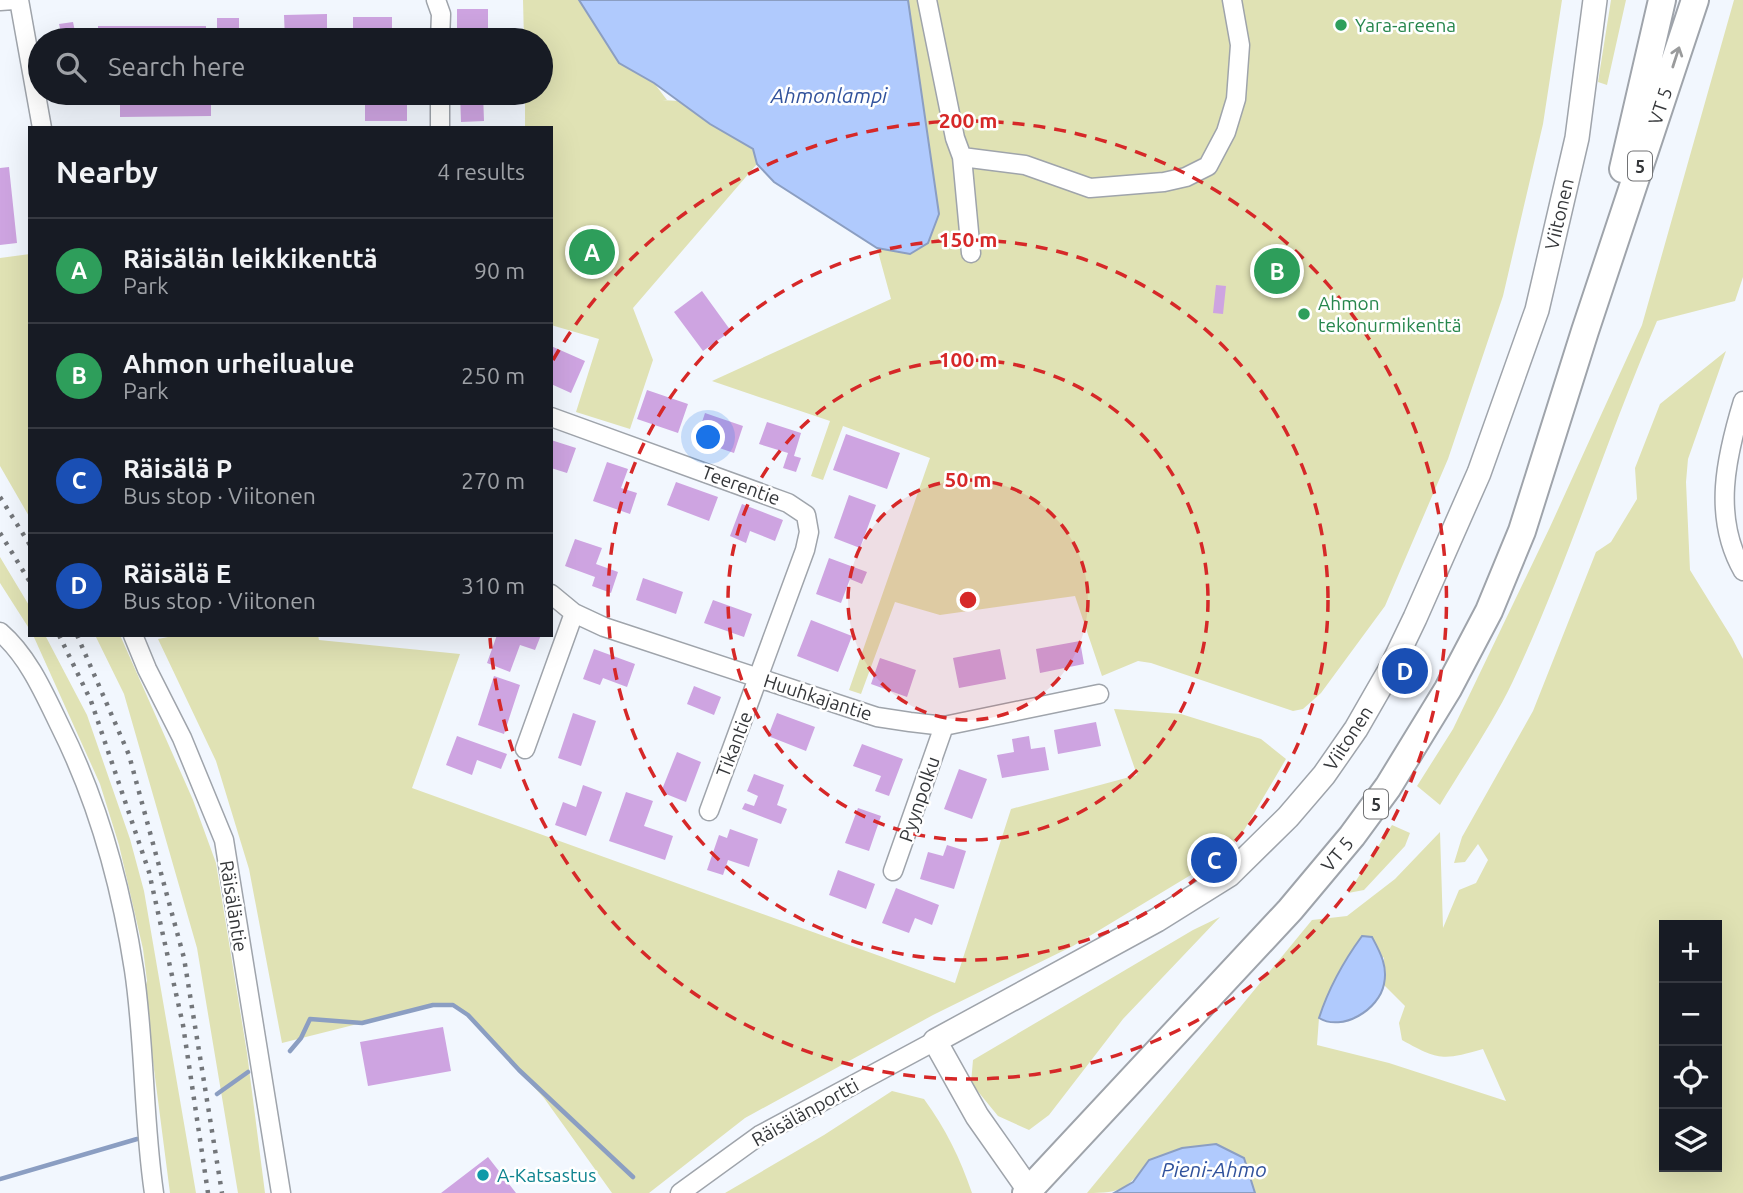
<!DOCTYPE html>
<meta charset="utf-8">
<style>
body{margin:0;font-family:Ubuntu,sans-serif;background:#242831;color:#f1f3f6}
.controls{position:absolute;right:21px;bottom:21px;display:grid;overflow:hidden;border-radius:0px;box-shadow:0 7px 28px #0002}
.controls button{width:63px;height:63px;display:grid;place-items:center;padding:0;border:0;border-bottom:2px solid #363941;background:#171b24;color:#f1f3f6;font:35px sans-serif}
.you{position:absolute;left:709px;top:438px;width:24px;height:24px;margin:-18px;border:5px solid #fff;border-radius:50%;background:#1a73e8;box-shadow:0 0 0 10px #1a73e833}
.badge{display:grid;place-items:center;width:46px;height:46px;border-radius:50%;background:#555cd3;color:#fff;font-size:23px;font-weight:700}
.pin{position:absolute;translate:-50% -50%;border:4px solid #fff;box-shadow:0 2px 7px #0006}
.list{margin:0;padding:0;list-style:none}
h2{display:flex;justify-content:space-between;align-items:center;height:91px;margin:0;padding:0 28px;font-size:30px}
h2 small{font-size:23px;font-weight:400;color:#9ea1a6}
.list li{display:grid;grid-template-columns:46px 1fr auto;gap:21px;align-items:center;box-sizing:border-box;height:105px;padding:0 28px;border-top:2px solid #363941}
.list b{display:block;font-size:26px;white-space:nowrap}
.list p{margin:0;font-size:23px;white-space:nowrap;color:#9ea1a6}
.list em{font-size:23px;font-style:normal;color:#9ea1a6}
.icon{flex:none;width:38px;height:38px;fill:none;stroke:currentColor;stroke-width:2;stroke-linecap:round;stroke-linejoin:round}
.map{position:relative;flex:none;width:1743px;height:1193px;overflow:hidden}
.search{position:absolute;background:#171b24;box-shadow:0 7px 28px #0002;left:28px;top:28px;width:525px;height:77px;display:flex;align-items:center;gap:18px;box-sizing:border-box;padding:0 24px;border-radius:38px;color:#9ea1a6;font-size:26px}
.panel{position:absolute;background:#171b24;box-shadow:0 7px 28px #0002;left:28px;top:126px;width:525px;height:511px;border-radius:0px}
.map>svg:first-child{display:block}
</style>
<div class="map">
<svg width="1743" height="1193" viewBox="0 0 1743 1193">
<rect width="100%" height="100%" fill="#f2f7fe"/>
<path fill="#e0e2b4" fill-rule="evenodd" d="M523,0H579L619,63L654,83L667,100H662L679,101L710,124L753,149L757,164L633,308L653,360L630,429L576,412L599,339L551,325V128H525V93H541V40H524Z
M908,0H1562L1543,124L1503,296L1448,459L1385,606L1321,693L1303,709L1293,711L1151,663L1138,661L1102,676L1075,596L940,615L895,602L861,694L849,690L930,458L843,426L823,480L811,476L830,421L712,381L891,299L877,248L910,254L939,214Z
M1611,0H1626L1607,85L1598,82Z
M1734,0H1743V277L1735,301L1657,321C1606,440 1568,564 1513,681C1493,723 1464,765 1440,805L1417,786L1453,729L1550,527L1642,325Z
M30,254V518L0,466V258Z
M1726,351L1688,459L1686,482L1690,570L1732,638L1743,659V1193H1255L1254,1187L1149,1160C1127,1189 1123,1193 1087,1193L1312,920L1347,916L1395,879L1440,832L1443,928L1459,890L1476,883L1488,860L1478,844L1465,862L1454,863L1462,837L1533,711L1596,552L1611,542L1637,499L1635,468L1660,404ZM1664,925H1717V1167H1664ZM1384,957V985L1405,1006L1399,1023L1402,1040C1439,1061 1444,1060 1483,1049L1506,1101L1389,1063L1317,1045L1319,1018Z
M0,557L30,607V630L0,583Z
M33,635H45L87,715L130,839L144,891L196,1193H170L144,992L147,981L143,949L119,845L100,784Z
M95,635H120L193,800L216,863L247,1053L265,1193H238L197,948L124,694Z
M178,635H318L319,640L460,654L412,788L955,983L1011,809L1137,775L1114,709L1181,714L1261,739L1286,759L1240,837L1209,864L1073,946L933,1015L745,1118L649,1193H612L544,1098L468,1015L453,1005H433L282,1043L249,869L216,761L158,639Z
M1392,825L1410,833L1405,846L1364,890L1348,893Z
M1220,917L1123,1019L1049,1115L1029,1130L998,1116L971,1083L973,1060L1193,930Z
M892,1091L924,1099C946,1129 960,1158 972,1193H725L824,1135Z"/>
<path fill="#b0cafd" stroke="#8b9ec2" stroke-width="2" d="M579,0H908L939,214L928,243L910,254L877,248L774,182L757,164L753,149L710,124L654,83L619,63Z
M1362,936L1372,937C1380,952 1388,966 1384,984C1379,1010 1342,1032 1319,1018C1329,987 1343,962 1362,936Z
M1216,1144L1244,1158L1255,1193H1114L1133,1182L1149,1160L1182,1148Z"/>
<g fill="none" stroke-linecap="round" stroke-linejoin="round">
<path stroke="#8b9ec2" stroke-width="4.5" d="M290,1051L301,1038L310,1019L362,1023L433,1005H453L468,1015L519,1070L633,1177
M217,1094L248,1072
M0,1179L137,1139"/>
</g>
<path fill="#cea4e1" d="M457,9H488V40H457Z
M327,14V40H285L284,15Z
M353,17H392V34H386V40H353Z
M217,18H239V40H217Z
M73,22L76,36L62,38L59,24Z
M98,26H206V40H98Z
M120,93H211V116L120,117Z
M380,93H407V121H365V105H380Z
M460,93H483L484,121L461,122Z
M9,167L17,243L0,245V168Z
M1216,285L1226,286L1223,314L1213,313Z
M702,291L731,331L703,351L674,312Z
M551,346L585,361L571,393L551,384Z
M647,390L688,404L678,433L637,419Z
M705,413L743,426L734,453L696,440Z
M767,422L801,433L794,456L801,458L796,472L783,468L788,453L759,444Z
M846,434L900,453L887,489L833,470Z
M551,440L576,448L567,473L551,468Z
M607,462L628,469L621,488L637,493L630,514L593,501Z
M676,482L718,497L709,521L667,505Z
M849,495L876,505L860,548L834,538Z
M742,504L783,520L775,541L750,531L746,543L730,536Z
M575,539L602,548L596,564L618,572L611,593L592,586L595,577L565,566Z
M829,558L867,572L862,584L850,579L841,603L816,594Z
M643,578L683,592L676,614L636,600Z
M713,600L752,614L744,637L704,623Z
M811,620L852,636L838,672L797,656Z
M497,635H541L535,650L520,645L510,672L487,663Z
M1080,641L1084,664L1040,673L1036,649Z
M594,649L635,664L627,687L603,678L600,685L583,679Z
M1000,649L1006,679L959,688L953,658Z
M880,658L916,670L907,697L871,684Z
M494,676L520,685L504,734L478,725Z
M694,686L721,697L714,715L687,704Z
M573,713L596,721L581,766L558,758Z
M777,713L815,727L806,751L768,736Z
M1096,722L1101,746L1058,754L1054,730Z
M457,736L507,754L501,769L477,760L472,775L446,765Z
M1029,736L1031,749L1045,747L1049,770L1002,778L997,755L1014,752L1012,739Z
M862,744L903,759L889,796L875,791L881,776L853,766Z
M677,752L701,762L686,802L661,792Z
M959,769L987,779L972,819L944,809Z
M754,774L784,785L777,805L787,809L781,824L742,809L745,803L754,806L758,796L747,791Z
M583,785L602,792L586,836L555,825L563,802L576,807Z
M626,792L653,801L644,826L673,836L665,860L609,841Z
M858,808L881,816L869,851L845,843Z
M730,829L758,839L749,867L728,860L723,875L707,870L719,835L727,838Z
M947,845L966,851L954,889L920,879L928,852L943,856Z
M838,870L875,884L866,909L829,895Z
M896,888L939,905L932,925L915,918L909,933L882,923Z
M443,1027L451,1071L368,1086L360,1042Z
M488,1157L516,1193H441Z"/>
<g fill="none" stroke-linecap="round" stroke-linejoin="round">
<defs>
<path id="minor" d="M19,0L42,128
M436,0L441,14L440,40
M927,0L955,138L962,157L971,253
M0,1L14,0
M440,128V93
M962,157L1025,165L1090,188L1164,182L1186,177L1208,166L1226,132L1236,99L1240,45L1232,0
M1743,401C1726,457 1712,517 1743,571
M551,417L788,503L806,515L809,532L805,550L709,811
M551,594L574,613L604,627L877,717L910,722L944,726L1099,694
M0,632C28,656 44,693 60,726C98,802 121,885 134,970C145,1043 143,1119 154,1193
M133,635L147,669L182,738L224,840L281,1193
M525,749L574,613
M893,871L944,726
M680,1193L760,1135L935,1041"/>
<path id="major" d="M1029,1190L977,1116L935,1041L1157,920L1229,875L1288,817L1324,775L1356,729L1391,668L1415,618L1479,473L1537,310L1577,138L1595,0"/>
<path id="highway" d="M1623,169L1662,0
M1026,1193L1290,910L1352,836L1388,787L1448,689L1489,611L1522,531L1585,331L1695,0"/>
</defs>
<use href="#minor" stroke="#9fa4ab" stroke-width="21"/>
<use href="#major" stroke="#9fa4ab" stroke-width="26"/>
<use href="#highway" stroke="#9fa4ab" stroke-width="30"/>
<use href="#minor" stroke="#fff" stroke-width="18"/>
<use href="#major" stroke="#fff" stroke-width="23"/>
<use href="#highway" stroke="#fff" stroke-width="26"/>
<path stroke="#73767a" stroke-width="4.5" stroke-dasharray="3.5 7" stroke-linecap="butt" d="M0,497L30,545
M0,533L30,582
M59,635L91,701L149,872L183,1025L208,1193
M77,635L129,755L184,958L222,1193"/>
</g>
<defs><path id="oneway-shaft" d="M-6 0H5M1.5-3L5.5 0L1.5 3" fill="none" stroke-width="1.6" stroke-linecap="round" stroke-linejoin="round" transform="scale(1.75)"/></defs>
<use stroke="#9a9b9c" href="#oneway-shaft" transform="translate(1676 57) rotate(-72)"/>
<circle cx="968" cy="600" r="120" fill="#d62828" fill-opacity=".12"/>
<g fill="none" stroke="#d62828" stroke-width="3.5" stroke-dasharray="12 9">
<circle cx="968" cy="600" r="120"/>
<circle cx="968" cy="600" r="240"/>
<circle cx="968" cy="600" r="360"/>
<path d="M553 360A479 479 0 1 1 490 638"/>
</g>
<g fill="#2e9e5b" stroke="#fff" stroke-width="2.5">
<circle cx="1341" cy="25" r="7"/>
<circle cx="1304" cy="314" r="7"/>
</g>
<circle fill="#0f9aa8" stroke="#fff" stroke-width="2.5" cx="483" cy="1175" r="7"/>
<g text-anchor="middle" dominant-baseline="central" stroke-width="5" stroke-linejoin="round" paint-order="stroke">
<g fill="#fff" stroke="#727375" stroke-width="2">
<rect x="1628" y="151.5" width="24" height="29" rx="5"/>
<rect x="1364" y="789.5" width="24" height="29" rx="5"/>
</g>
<g font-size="18" font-weight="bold" fill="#35373a">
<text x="1640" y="166">5</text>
<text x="1376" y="804">5</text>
</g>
<g font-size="19" fill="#27864d" stroke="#fff" text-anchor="start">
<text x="1355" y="25">Yara-areena</text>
<text x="1318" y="303">Ahmon<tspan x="1318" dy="22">tekonurmikenttä</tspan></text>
</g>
<g font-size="19" fill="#35373a" stroke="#fff">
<text transform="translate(1660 106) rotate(-72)">VT 5</text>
<text transform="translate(1559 214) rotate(-77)">Viitonen</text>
<text transform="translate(741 485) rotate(20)">Teerentie</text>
<text transform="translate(818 697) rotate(18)">Huuhkajantie</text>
<text transform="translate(1348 738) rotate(-57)">Viitonen</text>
<text transform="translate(734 744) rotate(-69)">Tikantie</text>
<text transform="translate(919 799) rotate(-71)">Pyynpolku</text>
<text transform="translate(1337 854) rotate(-50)">VT 5</text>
<text transform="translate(234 906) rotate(81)">Räisäläntie</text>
<text transform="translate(805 1112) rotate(-29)">Räisälänportti</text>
</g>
<g font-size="19" fill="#0d838f" stroke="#fff" text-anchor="start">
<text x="497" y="1175">A-Katsastus</text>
</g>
<g font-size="21" font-style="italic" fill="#31529c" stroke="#fff">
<text x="829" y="95">Ahmonlampi</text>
<text x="1214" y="1169">Pieni-Ahmo</text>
</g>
</g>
<circle cx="968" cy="600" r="10" fill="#d62828" stroke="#fff" stroke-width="3.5"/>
<g font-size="21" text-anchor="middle" font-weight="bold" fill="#d62828" stroke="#fff" stroke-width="5" stroke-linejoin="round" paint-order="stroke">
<text x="968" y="128">200 m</text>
<text x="968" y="247">150 m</text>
<text x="968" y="367">100 m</text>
<text x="968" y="487">50 m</text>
</g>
</svg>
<div class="controls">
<button>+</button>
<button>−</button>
<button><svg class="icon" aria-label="locate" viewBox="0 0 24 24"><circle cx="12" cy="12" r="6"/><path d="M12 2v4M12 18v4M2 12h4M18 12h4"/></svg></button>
<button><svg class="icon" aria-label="layers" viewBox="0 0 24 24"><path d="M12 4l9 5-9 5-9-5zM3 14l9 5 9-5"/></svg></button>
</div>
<div class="you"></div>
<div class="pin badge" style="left:592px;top:252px;background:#2e9e5b">A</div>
<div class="pin badge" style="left:1277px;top:271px;background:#2e9e5b">B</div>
<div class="pin badge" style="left:1214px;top:860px;background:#1a4fb4">C</div>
<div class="pin badge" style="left:1405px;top:671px;background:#1a4fb4">D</div>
<div class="search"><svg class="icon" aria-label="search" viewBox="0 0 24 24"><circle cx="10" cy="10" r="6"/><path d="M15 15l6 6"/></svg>Search here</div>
<section class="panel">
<h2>Nearby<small>4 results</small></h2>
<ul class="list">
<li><span class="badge" style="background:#2e9e5b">A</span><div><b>Räisälän leikkikenttä</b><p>Park</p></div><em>90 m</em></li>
<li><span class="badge" style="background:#2e9e5b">B</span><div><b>Ahmon urheilualue</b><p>Park</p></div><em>250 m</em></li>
<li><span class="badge" style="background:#1a4fb4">C</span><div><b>Räisälä P</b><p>Bus stop · Viitonen</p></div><em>270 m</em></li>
<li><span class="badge" style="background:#1a4fb4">D</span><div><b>Räisälä E</b><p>Bus stop · Viitonen</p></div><em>310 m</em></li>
</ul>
</section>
</div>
